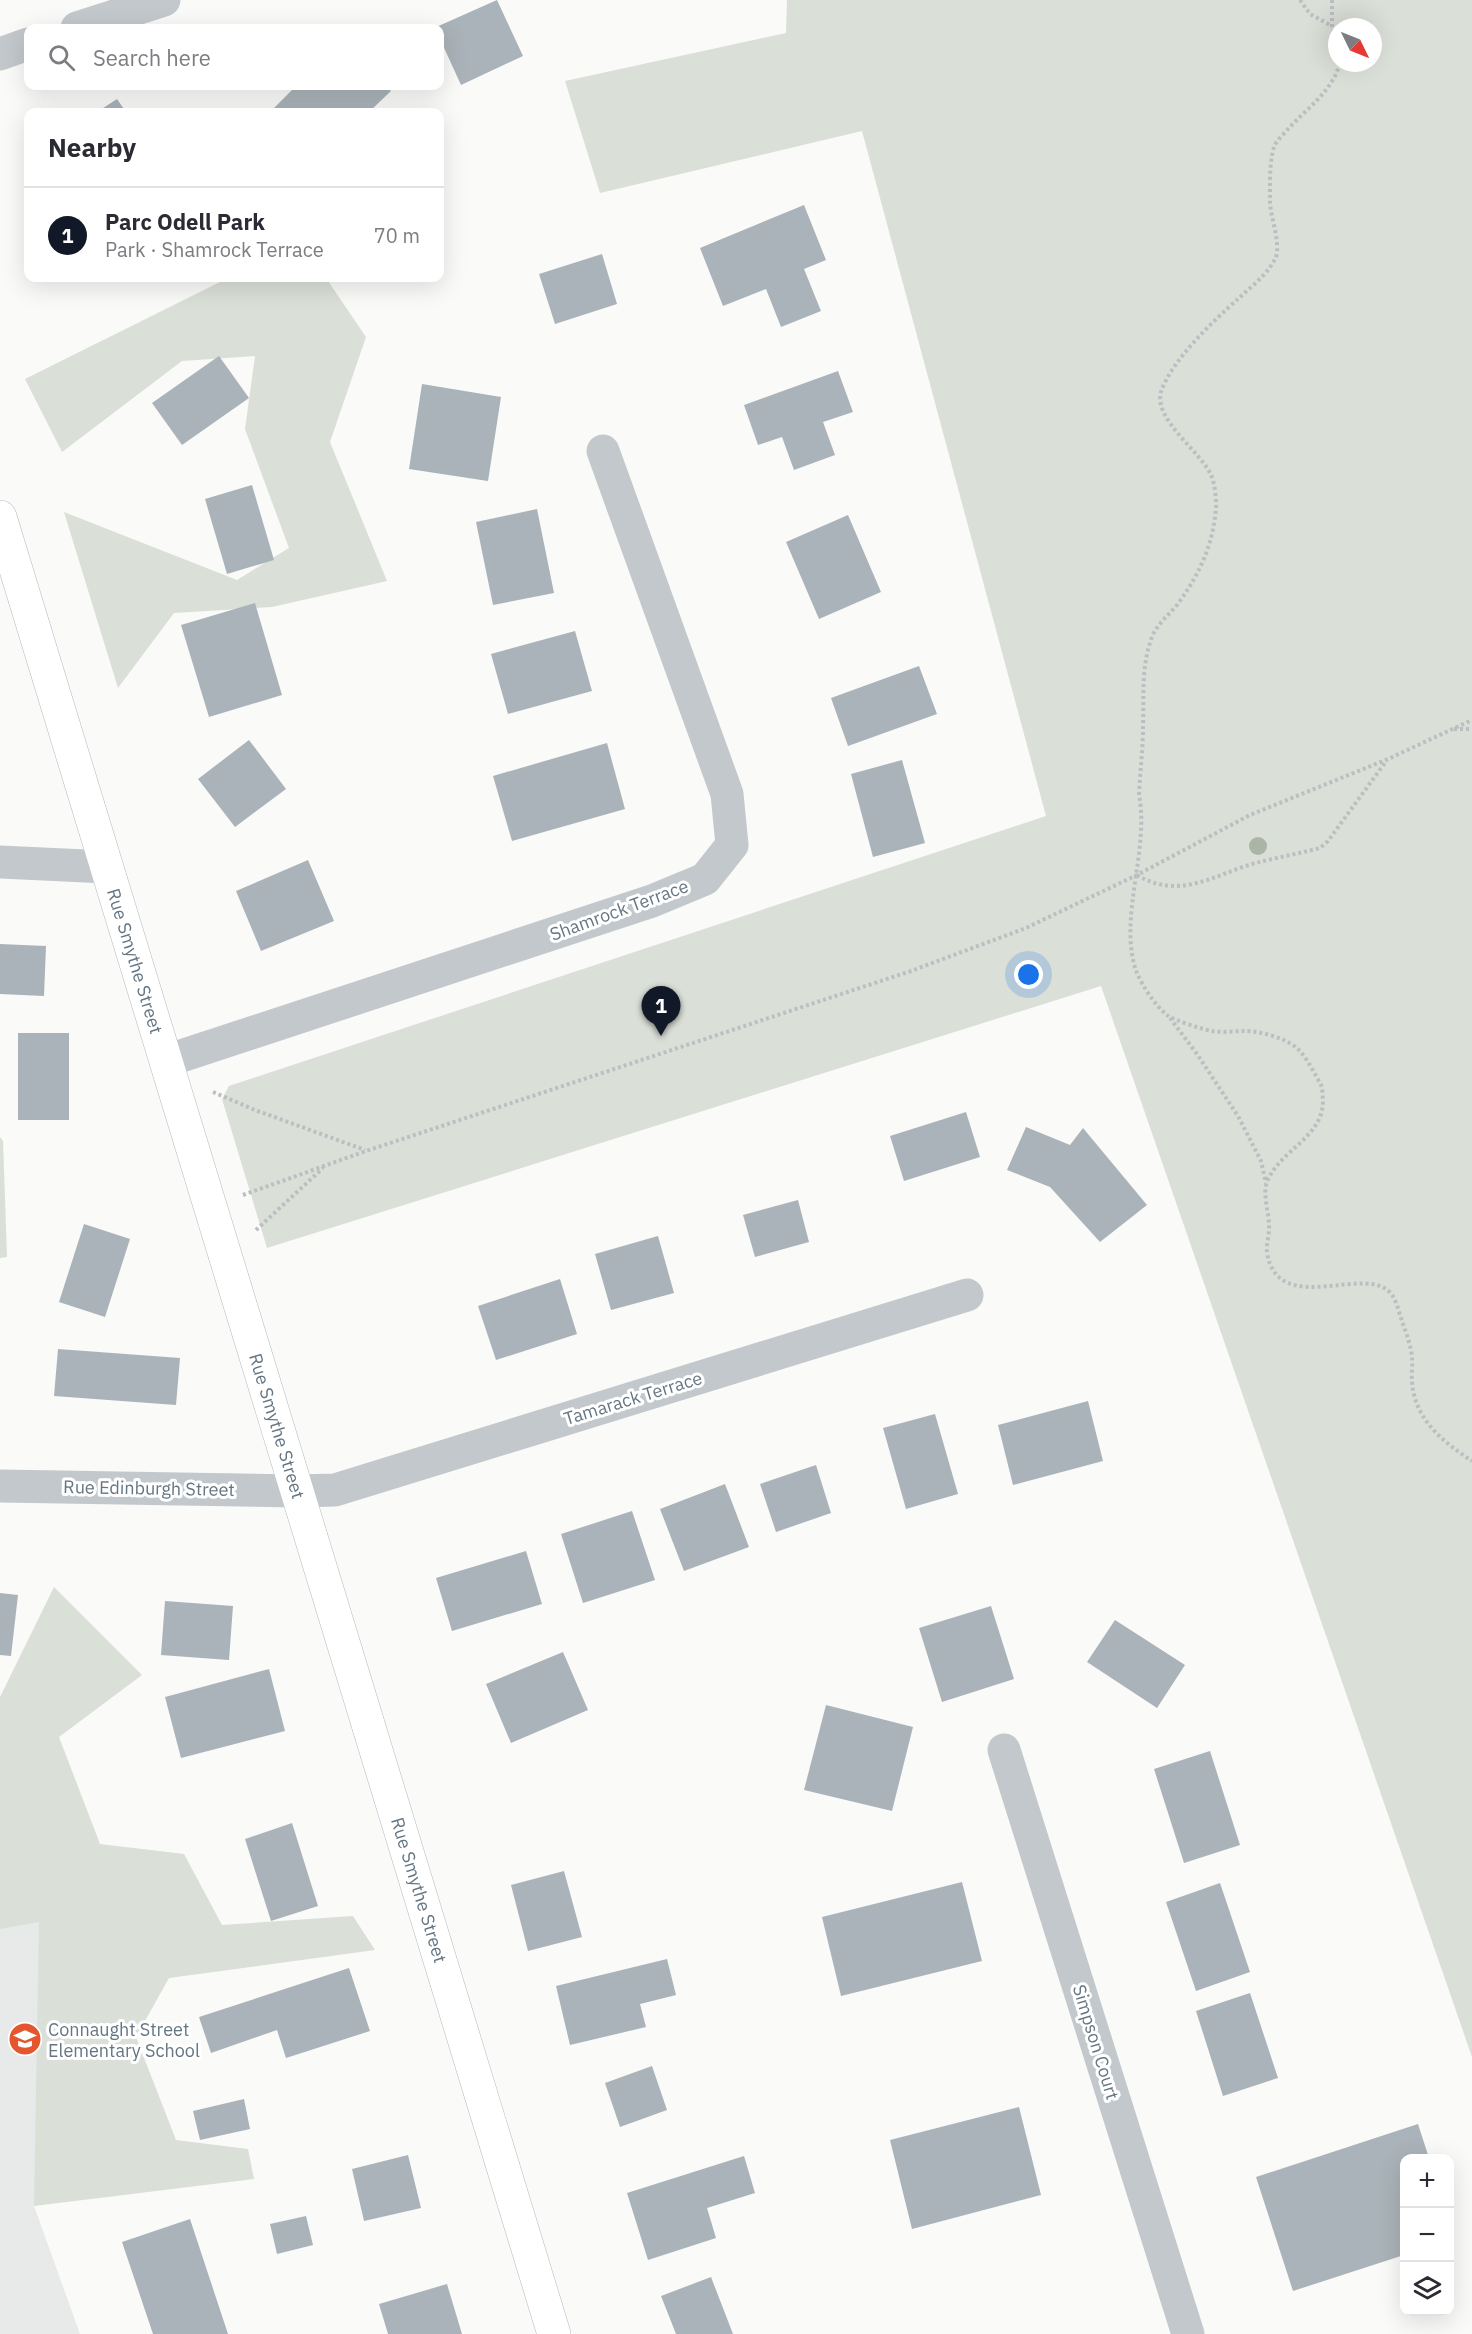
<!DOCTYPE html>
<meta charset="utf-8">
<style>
body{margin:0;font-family:"IBM Plex Sans",sans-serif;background:#f7f7f7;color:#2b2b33}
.controls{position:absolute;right:18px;bottom:18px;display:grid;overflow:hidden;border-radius:12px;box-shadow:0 6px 24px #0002}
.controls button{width:54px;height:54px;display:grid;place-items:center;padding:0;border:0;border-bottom:2px solid #e1e1e2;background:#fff;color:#2b2b33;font:30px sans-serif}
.compass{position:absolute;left:1328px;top:18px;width:54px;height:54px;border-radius:50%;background:#fff;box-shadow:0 6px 24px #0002;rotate:133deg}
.you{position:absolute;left:1029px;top:975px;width:21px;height:21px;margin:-15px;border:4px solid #fff;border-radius:50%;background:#1a73e8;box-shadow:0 0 0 9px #1a73e833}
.badge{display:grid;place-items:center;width:39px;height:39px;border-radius:50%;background:#111827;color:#fff;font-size:20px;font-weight:700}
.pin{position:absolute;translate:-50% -50px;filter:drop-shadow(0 2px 3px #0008)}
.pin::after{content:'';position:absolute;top:32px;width:21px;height:18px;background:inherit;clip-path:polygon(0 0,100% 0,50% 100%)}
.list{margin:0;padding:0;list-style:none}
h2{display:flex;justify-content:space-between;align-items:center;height:78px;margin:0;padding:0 24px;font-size:26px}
h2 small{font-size:20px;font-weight:400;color:#7c7c81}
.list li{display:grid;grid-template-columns:39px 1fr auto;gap:18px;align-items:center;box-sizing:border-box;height:96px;padding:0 24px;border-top:2px solid #e1e1e2}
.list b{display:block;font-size:22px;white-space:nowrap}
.list p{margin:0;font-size:20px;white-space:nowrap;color:#7c7c81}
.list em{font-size:20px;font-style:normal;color:#7c7c81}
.icon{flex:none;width:33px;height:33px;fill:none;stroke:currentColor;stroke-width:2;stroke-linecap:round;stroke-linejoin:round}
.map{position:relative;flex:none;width:1472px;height:2334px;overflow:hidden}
.search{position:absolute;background:#fff;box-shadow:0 6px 24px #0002;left:24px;top:24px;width:420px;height:66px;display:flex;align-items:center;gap:15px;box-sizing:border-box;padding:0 21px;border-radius:12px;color:#7c7c81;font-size:22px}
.panel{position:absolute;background:#fff;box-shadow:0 6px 24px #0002;left:24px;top:108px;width:420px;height:174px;border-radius:12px}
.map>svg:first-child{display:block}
</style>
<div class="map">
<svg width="1472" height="2334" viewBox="0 0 1472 2334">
<rect width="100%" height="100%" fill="#fafaf8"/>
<path fill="#e8e9e9" d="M0,1773L26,1774L61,2155L34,2206L80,2334H0Z"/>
<path fill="#dadfd7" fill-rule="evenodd" d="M787,0H1472V2057L1101,986L267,1248L222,1099L229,1086L1046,816L862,131L600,193L565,81L786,33ZM1337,27H1373V63H1337Z
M228,278H326L366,337L330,442L387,581L272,607L174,613L118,688L64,512L237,580L289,548L245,429L255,356L182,361L62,452L25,379Z
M0,1137L3,1141L7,1257L0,1258Z
M54,1587L142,1675L59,1737L100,1844L184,1854L222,1925L353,1916L375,1950L169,1978L136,2037L176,2140L248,2149L254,2179L34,2206L39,1922L0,1929V1697Z"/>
<path fill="#aab3b9" d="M497,0L523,56L461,85L440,39V28H434Z
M296,86H385L391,91L369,112H270Z
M117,99L126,112H97Z
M804,205L826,260L804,269L821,311L781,327L766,289L723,306L700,248Z
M602,254L617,304L555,324L539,274Z
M219,356L249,398L182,445L152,403Z
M838,371L853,412L823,422L835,455L794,470L782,437L758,445L744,405Z
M422,384L501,397L488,481L409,469Z
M252,485L274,560L227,574L205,499Z
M537,509L554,593L493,605L476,522Z
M848,515L881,592L819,619L786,542Z
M255,603L282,695L209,717L181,625Z
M575,631L592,691L508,714L491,654Z
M919,666L937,714L848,746L831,698Z
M249,740L286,789L235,827L198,779Z
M607,743L625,809L512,841L493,776Z
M902,760L925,843L873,857L851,774Z
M308,860L334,921L261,951L236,891Z
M0,944L46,946L44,996L0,994Z
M18,1033H69V1120H18Z
M966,1112L980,1157L904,1181L890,1136Z
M1026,1127L1070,1145L1083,1128L1147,1205L1100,1242L1050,1187L1007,1170Z
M798,1200L809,1242L755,1257L743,1215Z
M84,1224L130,1239L105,1317L59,1302Z
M658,1236L674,1293L611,1310L595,1254Z
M560,1279L577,1334L496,1360L478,1306Z
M58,1349L180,1358L176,1405L54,1396Z
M1088,1401L1103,1461L1013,1485L998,1425Z
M935,1414L958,1494L906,1509L883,1428Z
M816,1465L831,1513L776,1532L760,1484Z
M725,1484L749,1547L684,1571L660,1509Z
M632,1511L655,1580L583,1603L561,1534Z
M526,1551L542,1604L452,1631L436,1578Z
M0,1593L18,1595L11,1656L0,1655Z
M165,1601L233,1606L229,1660L161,1655Z
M991,1606L1014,1679L942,1702L919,1628Z
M1115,1620L1185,1665L1157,1708L1087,1662Z
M563,1652L588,1710L511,1743L486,1684Z
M269,1669L285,1731L181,1758L165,1697Z
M826,1705L913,1727L892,1811L804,1790Z
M1210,1751L1240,1845L1184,1863L1154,1769Z
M292,1823L318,1906L271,1921L245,1839Z
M564,1871L582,1937L528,1951L511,1885Z
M962,1882L982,1961L841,1996L822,1917Z
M1220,1883L1250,1972L1196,1991L1166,1902Z
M667,1959L676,1995L640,2004L646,2027L570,2045L556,1986Z
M349,1968L370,2031L286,2058L277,2030L211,2053L199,2017Z
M1250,1993L1278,2078L1223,2096L1196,2011Z
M652,2066L667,2110L620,2127L605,2083Z
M244,2099L250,2129L200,2140L193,2111Z
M1019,2107L1041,2195L912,2229L890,2140Z
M1418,2124L1429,2158H1404V2255L1293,2291L1256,2177Z
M408,2155L421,2208L364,2221L352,2169Z
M744,2156L755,2193L707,2208L716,2238L648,2260L627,2193Z
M306,2216L313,2245L277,2254L270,2224Z
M190,2219L228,2334H153L122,2242Z
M711,2277L733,2334H676L661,2296Z
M447,2284L462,2334H388L379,2304Z"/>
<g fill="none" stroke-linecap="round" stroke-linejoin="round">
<defs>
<path id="secondary" d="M0,517L554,2334"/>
</defs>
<use href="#secondary" stroke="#b3babf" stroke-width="34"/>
<path stroke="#bbbfc2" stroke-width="4" stroke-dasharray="3 3" stroke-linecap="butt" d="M1300,0L1310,14L1332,26
M1332,0V26L1337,47
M1340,63C1332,92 1307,108 1288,129C1283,135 1276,141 1274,147C1269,164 1270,184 1270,201C1270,216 1282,246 1275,259C1267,275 1251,287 1238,299C1213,321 1171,361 1161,392C1153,419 1201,452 1211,475C1215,484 1216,496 1216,506C1214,544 1199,575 1177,605C1168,616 1157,624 1152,637C1141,666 1144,696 1143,727C1143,749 1140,772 1139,795C1150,850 1117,921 1137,973C1143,987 1155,1005 1167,1015C1175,1021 1202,1029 1212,1031C1222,1033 1234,1031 1245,1031C1260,1031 1286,1038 1298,1049C1307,1058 1315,1074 1321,1085C1323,1089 1322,1094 1323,1099C1324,1138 1280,1149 1267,1182C1262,1195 1270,1215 1269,1229C1269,1237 1266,1245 1267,1253C1279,1320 1369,1261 1392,1295C1397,1302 1399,1313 1402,1321C1406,1333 1411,1345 1412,1358C1413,1365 1411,1374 1412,1381C1414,1419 1443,1442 1472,1461
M1454,729H1472
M1137,875C1179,900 1212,876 1252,864C1274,858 1297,854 1320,848L1328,841L1387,760
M1170,1018L1197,1054L1238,1116L1261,1161L1266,1183
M213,1092L255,1110L365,1150
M243,1195L366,1151L911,971L1026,928L1137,875L1250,815L1388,759L1472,720
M256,1230L323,1168"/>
<path stroke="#c3c8cc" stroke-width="33" d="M77,28L164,0
M0,54L28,44
M0,862L107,867
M166,1061L652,901L705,879L732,845L727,794L603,451
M0,1486L297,1491L335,1490L967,1295
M1004,1750L1188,2334"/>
<use href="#secondary" stroke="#fff" stroke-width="33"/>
</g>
<circle fill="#aab4a7" cx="1258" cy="846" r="9"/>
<defs>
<symbol id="school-disc" viewBox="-11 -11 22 22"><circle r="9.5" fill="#e4572e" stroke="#fff"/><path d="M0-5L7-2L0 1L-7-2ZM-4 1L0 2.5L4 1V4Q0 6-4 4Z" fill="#fff"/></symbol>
</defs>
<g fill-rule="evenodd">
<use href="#school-disc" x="6" y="2020" width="38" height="38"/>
</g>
<g text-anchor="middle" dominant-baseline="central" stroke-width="6" stroke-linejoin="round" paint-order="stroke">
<g font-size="18" fill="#657683" stroke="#fff">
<text transform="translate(619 910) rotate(-20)">Shamrock Terrace</text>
<text transform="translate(135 961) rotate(73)">Rue Smythe Street</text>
<text transform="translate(633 1398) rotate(-17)">Tamarack Terrace</text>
<text transform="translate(277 1426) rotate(73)">Rue Smythe Street</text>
<text transform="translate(149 1488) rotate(1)">Rue Edinburgh Street</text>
<text transform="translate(419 1890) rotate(73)">Rue Smythe Street</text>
<text transform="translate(1096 2042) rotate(73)">Simpson Court</text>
</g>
<g font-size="18" fill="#657683" stroke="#fff" text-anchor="start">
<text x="48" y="2029">Connaught Street<tspan x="48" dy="21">Elementary School</tspan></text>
</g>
</g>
</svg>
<div class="controls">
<button>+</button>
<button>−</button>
<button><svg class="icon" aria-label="layers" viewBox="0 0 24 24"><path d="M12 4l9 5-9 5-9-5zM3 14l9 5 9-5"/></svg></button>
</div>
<svg class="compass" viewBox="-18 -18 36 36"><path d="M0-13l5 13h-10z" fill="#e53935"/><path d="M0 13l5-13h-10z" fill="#7c7c81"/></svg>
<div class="you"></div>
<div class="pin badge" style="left:661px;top:1036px">1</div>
<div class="search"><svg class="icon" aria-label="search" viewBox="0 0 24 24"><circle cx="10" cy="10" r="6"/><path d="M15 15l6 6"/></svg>Search here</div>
<section class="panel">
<h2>Nearby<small></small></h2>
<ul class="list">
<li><span class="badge">1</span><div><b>Parc Odell Park</b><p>Park · Shamrock Terrace</p></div><em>70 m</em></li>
</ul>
</section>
</div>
